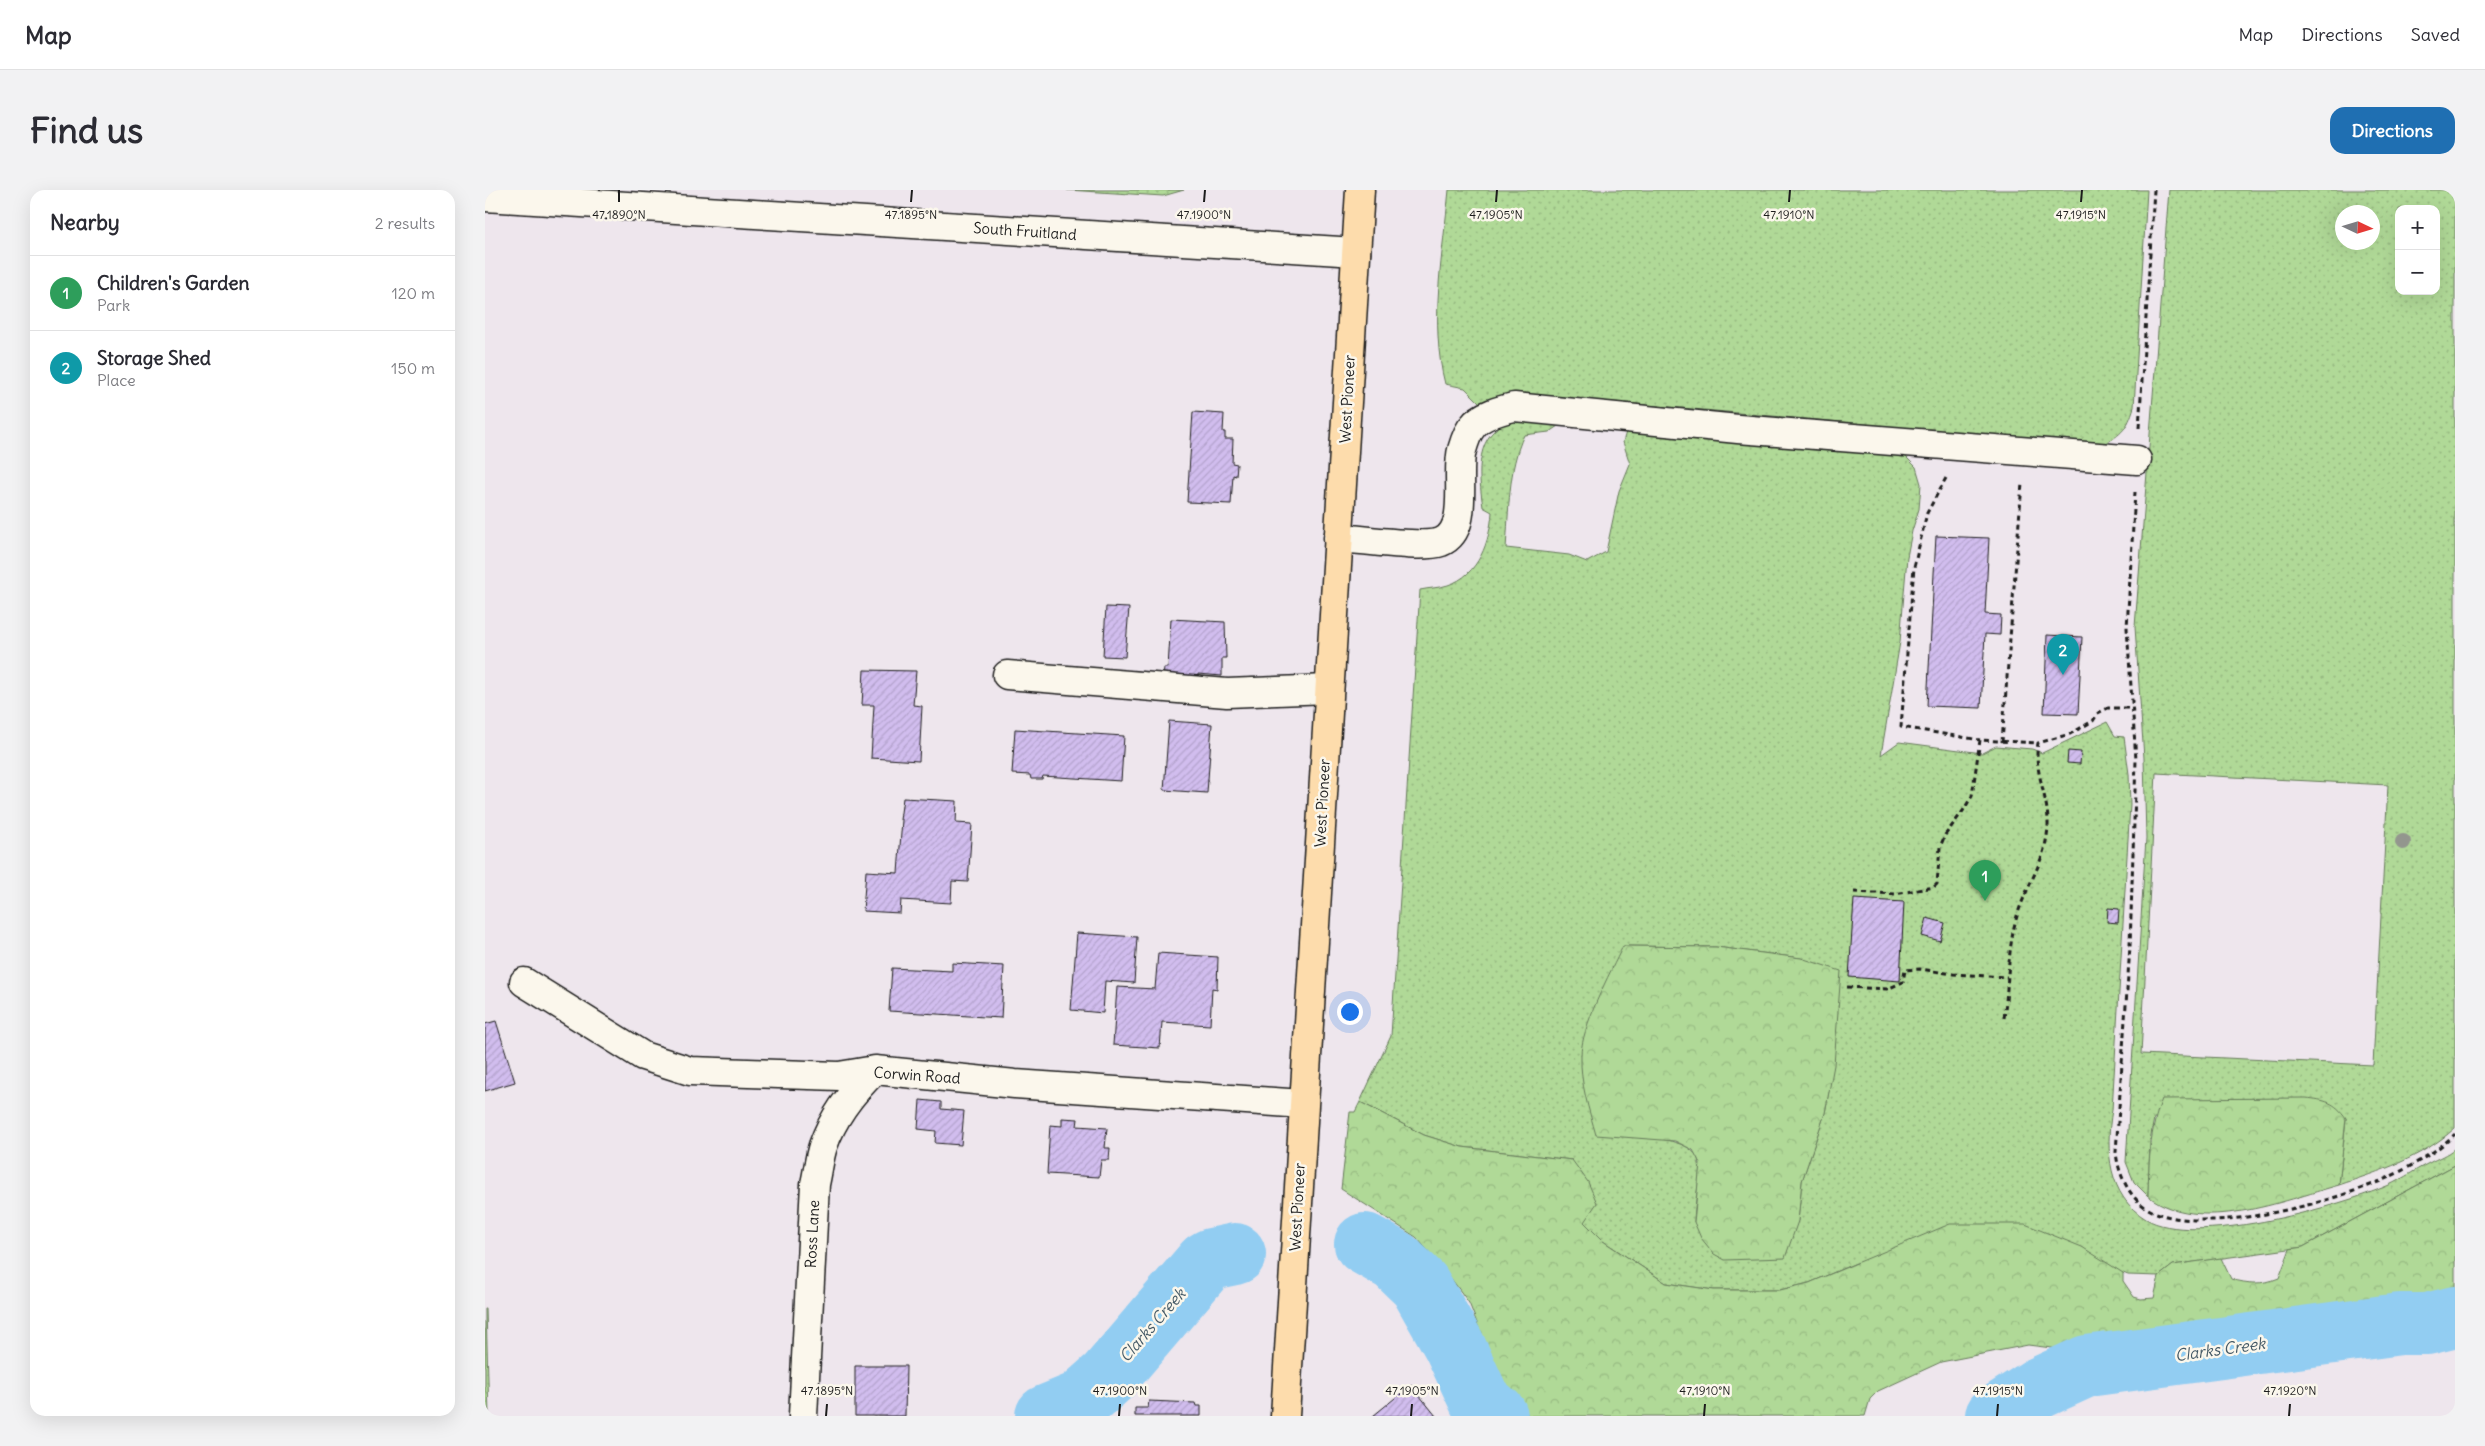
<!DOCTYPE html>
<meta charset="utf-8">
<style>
body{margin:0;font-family:Delius,sans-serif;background:#f2f2f3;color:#2b2b33}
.controls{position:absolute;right:15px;top:15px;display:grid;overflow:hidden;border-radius:10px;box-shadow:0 5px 20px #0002}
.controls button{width:45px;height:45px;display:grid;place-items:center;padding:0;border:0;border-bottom:1px solid #e1e1e2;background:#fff;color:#2b2b33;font:25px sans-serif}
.compass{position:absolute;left:1850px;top:15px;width:45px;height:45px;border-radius:50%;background:#fff;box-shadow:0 5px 20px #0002;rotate:94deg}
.you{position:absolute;left:864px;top:821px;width:18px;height:18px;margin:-12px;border:4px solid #fff;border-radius:50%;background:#1a73e8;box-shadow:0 0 0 8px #1a73e833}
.badge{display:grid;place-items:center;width:32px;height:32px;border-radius:50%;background:#1f6fb2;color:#fff;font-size:16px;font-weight:700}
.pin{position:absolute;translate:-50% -41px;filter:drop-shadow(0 1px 2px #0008)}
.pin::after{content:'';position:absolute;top:26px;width:18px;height:15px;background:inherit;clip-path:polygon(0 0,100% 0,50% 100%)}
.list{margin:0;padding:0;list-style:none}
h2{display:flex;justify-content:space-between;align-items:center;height:65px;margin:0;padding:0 20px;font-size:21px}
h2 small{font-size:16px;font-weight:400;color:#7c7c81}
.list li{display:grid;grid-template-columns:32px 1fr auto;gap:15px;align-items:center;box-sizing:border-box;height:75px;padding:0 20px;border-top:1px solid #e1e1e2}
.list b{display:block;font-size:19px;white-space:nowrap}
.list p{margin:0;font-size:16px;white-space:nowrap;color:#7c7c81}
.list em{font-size:16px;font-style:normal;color:#7c7c81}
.map{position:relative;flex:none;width:1970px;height:1226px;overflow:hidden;border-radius:15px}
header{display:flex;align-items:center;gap:30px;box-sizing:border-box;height:70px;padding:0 25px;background:#fff;border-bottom:1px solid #e1e1e2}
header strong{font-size:24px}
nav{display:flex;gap:28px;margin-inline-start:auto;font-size:18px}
.intro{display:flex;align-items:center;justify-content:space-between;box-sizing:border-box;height:120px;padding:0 30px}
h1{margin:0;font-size:35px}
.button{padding:12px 22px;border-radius:15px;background:#1f6fb2;color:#fff;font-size:18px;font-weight:700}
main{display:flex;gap:30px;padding:0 30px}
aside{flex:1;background:#fff;border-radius:15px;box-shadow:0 5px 20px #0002}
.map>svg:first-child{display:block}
</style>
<header>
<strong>Map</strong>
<nav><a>Map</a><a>Directions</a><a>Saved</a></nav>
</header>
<div class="intro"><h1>Find us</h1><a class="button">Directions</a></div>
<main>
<aside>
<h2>Nearby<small>2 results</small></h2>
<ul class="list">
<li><span class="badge" style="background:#2e9e5b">1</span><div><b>Children's Garden</b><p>Park</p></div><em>120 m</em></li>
<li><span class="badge" style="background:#0f9aa8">2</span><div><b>Storage Shed</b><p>Place</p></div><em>150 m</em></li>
</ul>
</aside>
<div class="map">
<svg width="1970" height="1226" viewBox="0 0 1970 1226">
<defs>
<pattern id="grass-dots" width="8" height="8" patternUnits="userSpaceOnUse" patternTransform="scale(1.25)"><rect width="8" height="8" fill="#b0d997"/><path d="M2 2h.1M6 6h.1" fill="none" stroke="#97ba82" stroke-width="1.8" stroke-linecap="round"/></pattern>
<pattern id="forest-crowns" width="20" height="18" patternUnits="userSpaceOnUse" patternTransform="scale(1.25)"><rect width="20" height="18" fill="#b0d997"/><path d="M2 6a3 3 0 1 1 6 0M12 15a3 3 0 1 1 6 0" fill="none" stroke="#97ba82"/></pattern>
<pattern id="building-hatch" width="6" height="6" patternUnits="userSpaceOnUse" patternTransform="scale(1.25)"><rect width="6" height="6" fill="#d1bdee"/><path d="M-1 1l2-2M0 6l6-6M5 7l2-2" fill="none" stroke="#b3a2cc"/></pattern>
</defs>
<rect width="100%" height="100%" fill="#eee6ed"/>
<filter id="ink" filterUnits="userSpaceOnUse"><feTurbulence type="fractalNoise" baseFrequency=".02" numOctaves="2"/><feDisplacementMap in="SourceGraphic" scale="10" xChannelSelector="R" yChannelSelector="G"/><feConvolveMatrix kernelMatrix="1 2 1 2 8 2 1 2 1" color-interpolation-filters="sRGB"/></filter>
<g filter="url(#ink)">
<path fill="url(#grass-dots)" stroke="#667a5a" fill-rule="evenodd" d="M582,0H699L678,6Z
M964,0H1662L1649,217C1642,239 1638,243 1618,255L1059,206L995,213L980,198L960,194C944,132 958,63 964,0Z
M1684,0H1970V938C1937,968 1895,981 1854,995L1861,928H1669L1665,951L1663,1006L1649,992L1641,972L1661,648L1659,568L1650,437ZM1914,19H1951V101H1914ZM1858,22H1888V52H1858ZM1671,583L1903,595L1888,875L1656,864Z
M1028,230H1082L1064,242L1039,245C1023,279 1024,321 1021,358L1084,365L1102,372L1121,362L1134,301L1145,274L1138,252L1143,235L1417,263L1431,277L1436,294L1434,319L1427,341L1422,367L1415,452L1396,565L1414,552L1497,563L1511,556L1547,559L1557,563L1622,532L1630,546L1639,547L1644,584L1645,615L1627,920C1620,960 1623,1006 1661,1029C1708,1057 1848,1018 1897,998C1913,992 1928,981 1944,973C1953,968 1962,965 1970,958V975L1818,1057L1688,1075L1674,1086L1643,1085L1638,1083L1371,1073L1324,1093L1295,1100H1229L1181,1093L1118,1051L1099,1032L1087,970L977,957L939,945L875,912L906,846L935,400C944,398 954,398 963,395C994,385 1005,351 1007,322L998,317C993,283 989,242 1028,230ZM1139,756L1231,757L1316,768L1344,901L1340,923L1317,991L1313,1031L1209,1032C1211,977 1235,957 1164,947L1096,865C1106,827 1121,792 1139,756Z
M0,1119H1L4,1226H0Z"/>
<path fill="url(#forest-crowns)" stroke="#667a5a" d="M1138,756L1231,757L1316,768L1356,781L1349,875L1340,923L1317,991L1313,1031L1300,1068L1240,1070L1229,1064L1216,1048L1209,1032L1215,973L1208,960L1190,951L1111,945C1104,920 1095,893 1096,866C1096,837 1125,783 1138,756Z
M1821,908C1840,910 1850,912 1861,928L1854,995C1797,1011 1715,1045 1663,1006C1664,972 1664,941 1677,909Z
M875,912L939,945L977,957L1087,970L1103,992L1112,1013L1099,1032L1118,1051L1181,1093L1229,1100H1295L1324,1093L1465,1034H1540L1597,1057L1638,1083V1091L1649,1107L1656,1109L1669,1108L1674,1086L1688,1075L1736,1068L1746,1089C1763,1094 1777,1095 1794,1088L1805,1059L1818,1057L1970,975V1097L1951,1107L1599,1162L1543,1155L1456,1172L1393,1201L1385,1209L1380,1226H1044L1014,1188L984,1113L960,1080L931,1047L856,999L865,922H870Z"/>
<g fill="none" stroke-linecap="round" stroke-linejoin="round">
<path stroke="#92cdf2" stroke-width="62" d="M880,1054L910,1071L935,1095L969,1155L995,1211L1012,1226
M561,1226L595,1212L623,1187L721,1072L726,1069L750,1064
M1511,1226L1554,1198L1602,1176L1915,1134H1942L1970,1127"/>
</g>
<path fill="url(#building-hatch)" stroke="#1c1c1c" d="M708,222L739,224L738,242H740V249H748L747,273L752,274L751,286L748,285L746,314L702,312Z
M1451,346L1504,348L1500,424L1516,425L1515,445L1500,444L1496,518L1442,516Z
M621,417L644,418L640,467L618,466Z
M686,429L740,432L741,468H737V486L713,484V490L678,489L679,478H683Z
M1562,445L1597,447L1593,524L1559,523Z
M379,480L431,481L428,515L437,516L434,571L386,568L389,515H377Z
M684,531L727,534L722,603L679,600Z
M530,539L639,546L636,591L558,586L557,589H546L545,585L527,584Z
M1583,561L1596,562L1595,574L1582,573Z
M418,608L472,611L471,633L487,634L483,692L467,691L466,713L416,710L415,723L378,721L381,681L413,683L417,630H415Z
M1369,709L1419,712L1415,791L1364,787Z
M1623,718L1634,719L1633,733L1622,732Z
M1442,728L1460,733L1455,751L1437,746Z
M592,743L652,747L649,793L620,791L618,823L586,820Z
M673,763L733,767L732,799L727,798L725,835L677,832L675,858L628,855L632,797L670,799Z
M467,773L519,776L516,828L404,821L407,778L467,781Z
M11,831L30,892L0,901V834Z
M435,910L456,912V919L479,921L476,955L450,953L451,941L433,939Z
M577,928L593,929L592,936L622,938L620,958H625L624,970H616L614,987L562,984L565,935L577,936Z
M370,1176H421L420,1226H370Z
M926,1195L951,1226H888Z
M664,1211L710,1213L711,1216H716V1226H650V1218H663Z"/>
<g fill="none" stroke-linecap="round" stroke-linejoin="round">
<defs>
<path id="minor" d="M0,7L871,62
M853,348C876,349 937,359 956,352C986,340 970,284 977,260C979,253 983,241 988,236C996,225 1016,220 1029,217L1253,239L1652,270
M522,485L742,503L844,499
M39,792L158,866L205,881L354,886L390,880L530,894L818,914
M318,1226L330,994C333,982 334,968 338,956C348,927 368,901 390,880"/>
<path id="major" d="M800,1226L875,0"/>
</defs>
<use href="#minor" stroke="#1c1c1c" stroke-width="31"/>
<use href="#major" stroke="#1c1c1c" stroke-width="31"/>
<path stroke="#1c1c1c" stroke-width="3" stroke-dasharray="5 4" stroke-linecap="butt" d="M1654,238L1669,0
M1461,288L1442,323L1429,377L1416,537L1495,550
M1650,302L1642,438L1651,570L1645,756L1631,962C1633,984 1645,1011 1667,1021C1719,1046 1841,1014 1893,992C1917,982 1951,963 1970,944
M1517,552L1537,293
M1369,702L1410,704L1449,697L1452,694L1455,657L1460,645L1478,621L1487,606L1495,550L1553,553
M1362,797L1402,799L1418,792L1420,780L1435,779L1468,784L1522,787
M1519,828C1524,794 1522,759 1532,726C1542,694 1561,671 1563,636C1564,607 1548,581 1553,553L1585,544L1608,531L1613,523L1623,518H1647"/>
<use href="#minor" stroke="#fbf7ec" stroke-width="28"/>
<use href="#major" stroke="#fddcac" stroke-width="28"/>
</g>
<circle fill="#93968e" cx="1918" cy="652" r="8"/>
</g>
<path fill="none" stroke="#1c1c1c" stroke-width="2" d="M134,12V0M426,12L427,0M719,12L720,0M1011,12L1012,0M1304,12L1305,0M1596,12L1597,0M341,1226L342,1214M634,1226L635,1214M926,1226L927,1214M1219,1226L1220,1214M1512,1226L1513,1214M1804,1226L1805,1214"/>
<g text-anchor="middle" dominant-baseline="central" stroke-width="5" stroke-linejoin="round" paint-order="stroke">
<g font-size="15" fill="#1c1c1c" stroke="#fbf7ec">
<text transform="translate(540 41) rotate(4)">South Fruitland</text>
<text transform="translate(862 209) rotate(-87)">West Pioneer</text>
<text transform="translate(837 613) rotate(-87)">West Pioneer</text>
<text transform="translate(432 885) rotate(4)">Corwin Road</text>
<text transform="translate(812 1017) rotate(-87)">West Pioneer</text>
<text transform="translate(327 1044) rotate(-87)">Ross Lane</text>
</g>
<g font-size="16" font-style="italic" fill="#455a67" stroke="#fbf7ec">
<text transform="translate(667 1135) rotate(-49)">Clarks Creek</text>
<text transform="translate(1735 1159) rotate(-8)">Clarks Creek</text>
</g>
</g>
<g font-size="12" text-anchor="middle" fill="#1c1c1c" stroke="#fbf7ec" stroke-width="5" stroke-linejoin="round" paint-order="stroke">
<text x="134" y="29">47.1890°N</text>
<text x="426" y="29">47.1895°N</text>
<text x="719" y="29">47.1900°N</text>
<text x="1011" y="29">47.1905°N</text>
<text x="1304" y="29">47.1910°N</text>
<text x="1596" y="29">47.1915°N</text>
<text x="342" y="1205">47.1895°N</text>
<text x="635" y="1205">47.1900°N</text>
<text x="927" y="1205">47.1905°N</text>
<text x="1220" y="1205">47.1910°N</text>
<text x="1513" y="1205">47.1915°N</text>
<text x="1805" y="1205">47.1920°N</text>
</g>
</svg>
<div class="controls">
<button>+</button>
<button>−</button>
</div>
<svg class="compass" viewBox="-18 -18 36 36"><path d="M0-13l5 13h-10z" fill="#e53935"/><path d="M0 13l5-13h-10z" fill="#7c7c81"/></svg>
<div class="you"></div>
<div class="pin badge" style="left:1500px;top:711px;background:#2e9e5b">1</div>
<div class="pin badge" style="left:1578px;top:485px;background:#0f9aa8">2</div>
</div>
</main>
